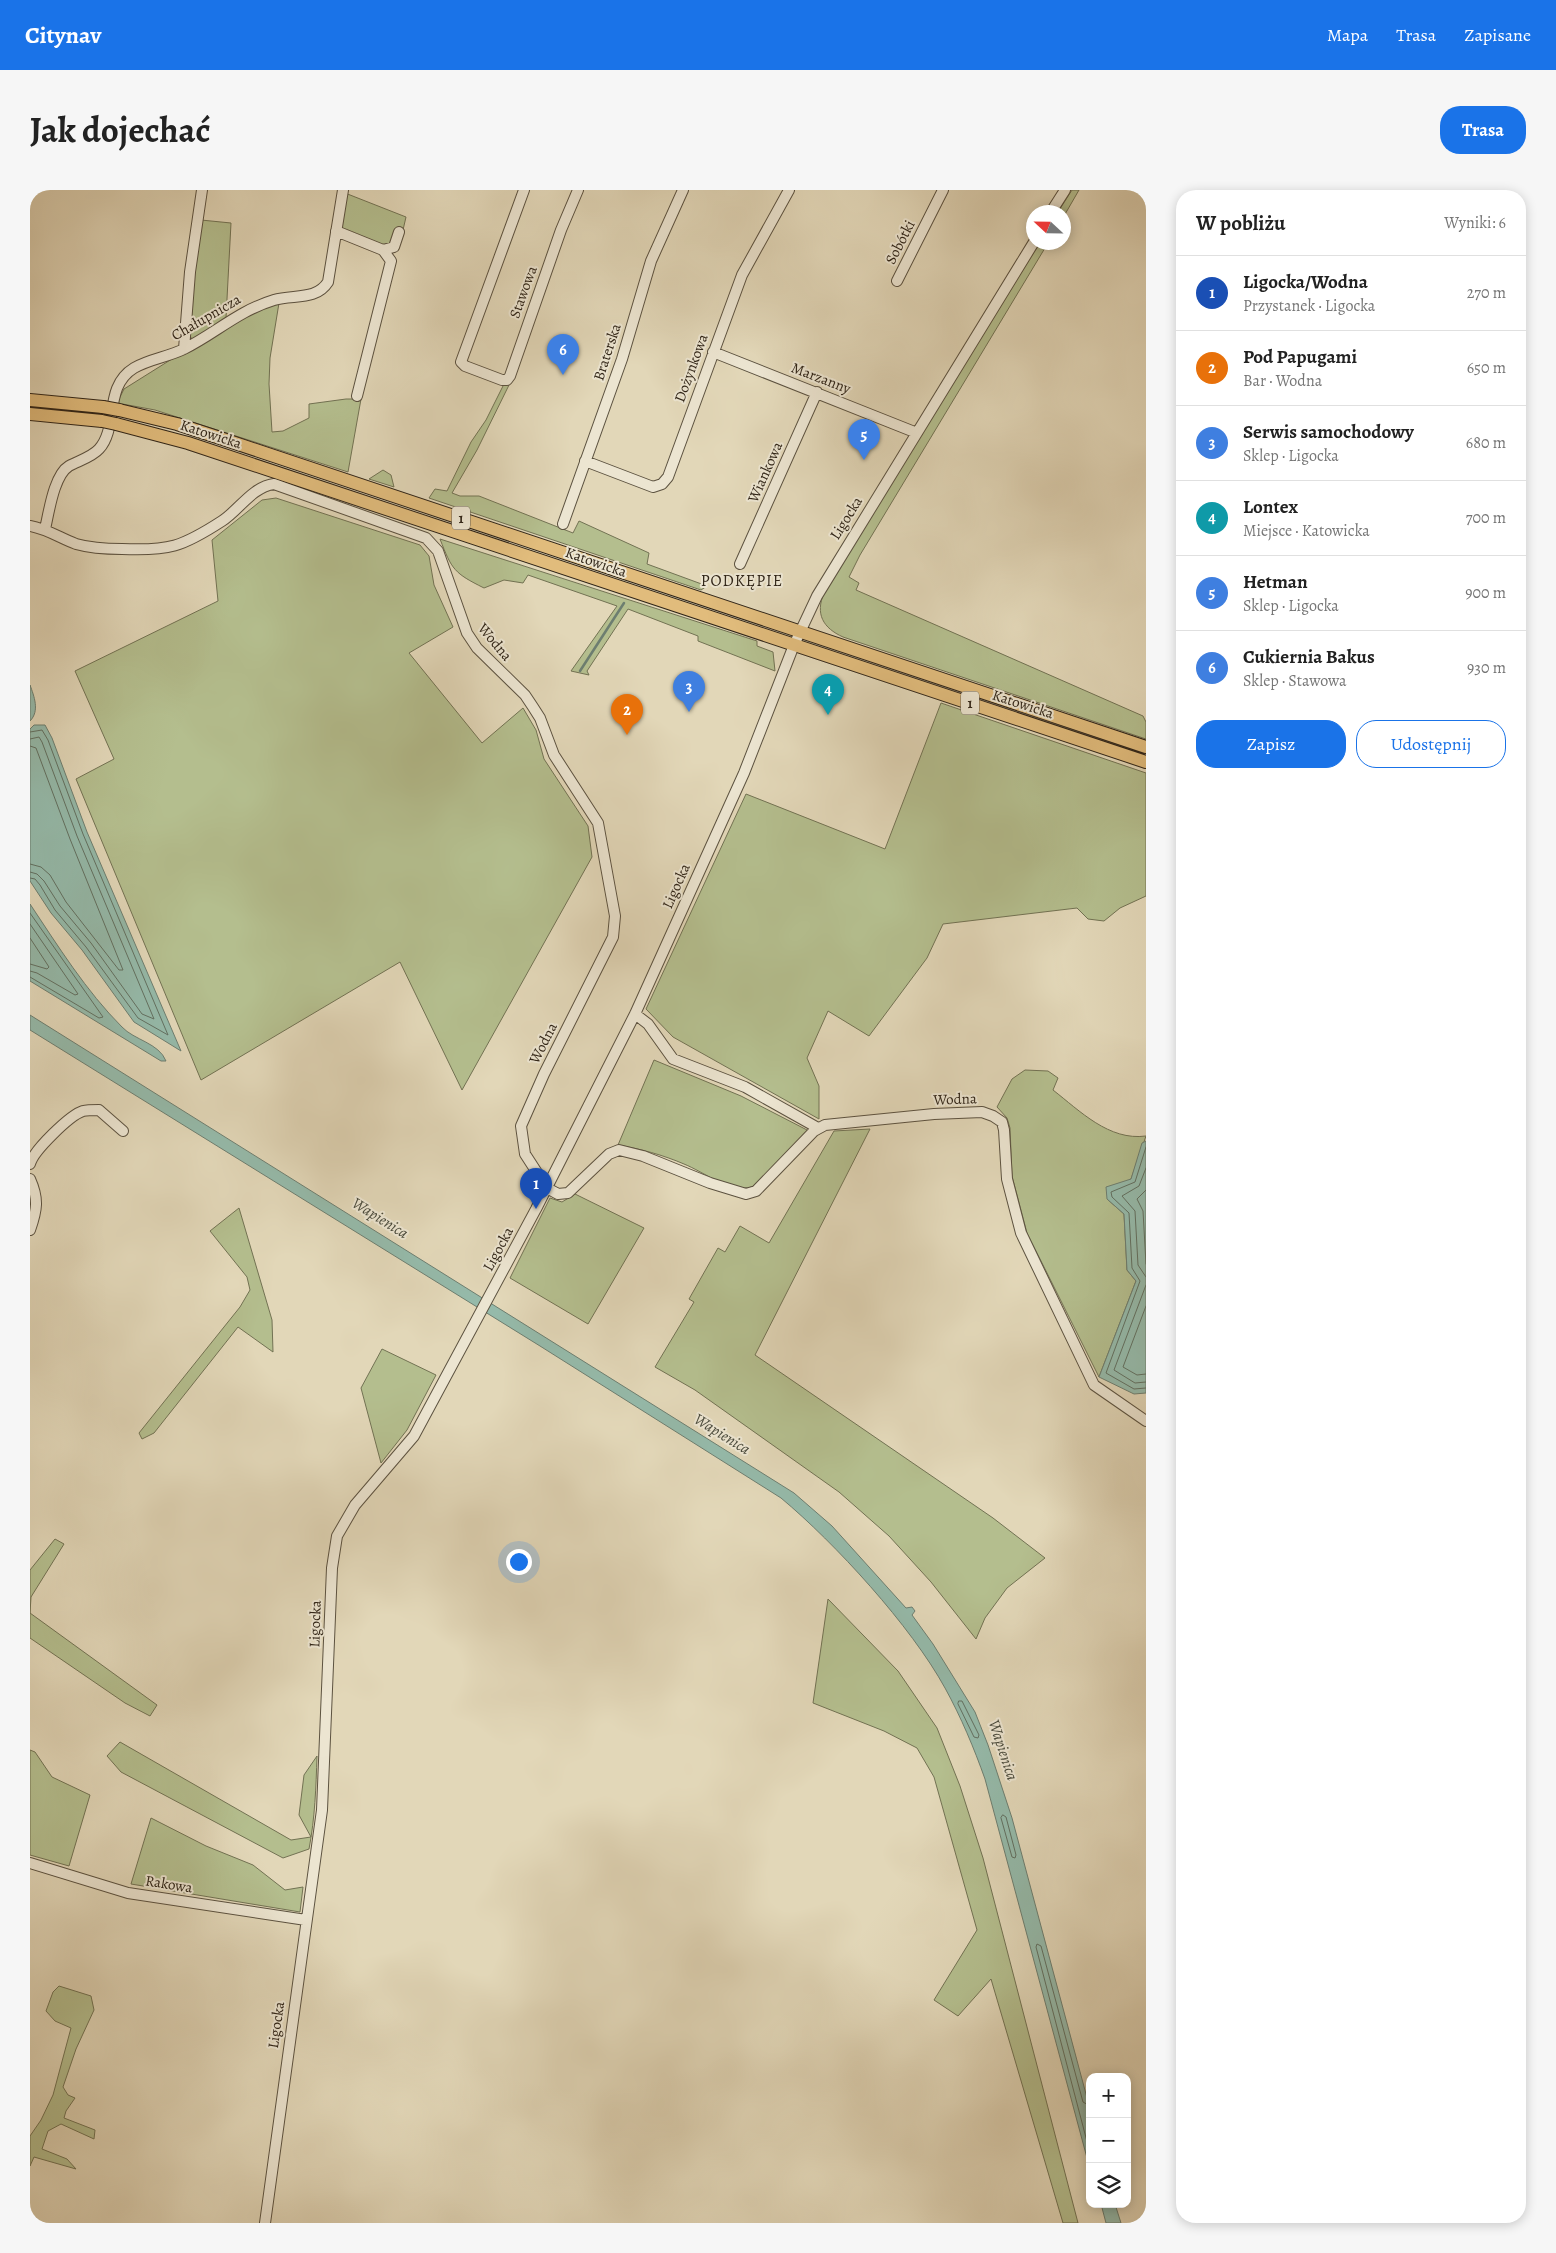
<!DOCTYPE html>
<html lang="pl">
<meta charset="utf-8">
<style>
body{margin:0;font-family:Alegreya,serif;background:#f6f6f6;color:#222}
.controls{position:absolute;right:15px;bottom:15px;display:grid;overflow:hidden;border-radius:10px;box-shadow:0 2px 12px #0003}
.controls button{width:45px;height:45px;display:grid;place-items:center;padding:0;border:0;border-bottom:1px solid #e0e0e0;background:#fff;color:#222;font:25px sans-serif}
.compass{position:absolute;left:996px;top:15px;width:45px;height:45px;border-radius:50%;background:#fff;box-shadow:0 2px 12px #0003;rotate:292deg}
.you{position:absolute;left:488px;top:1371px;width:18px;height:18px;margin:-12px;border:4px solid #fff;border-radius:50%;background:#1a73e8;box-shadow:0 0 0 8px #1a73e833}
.badge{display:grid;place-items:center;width:32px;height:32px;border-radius:50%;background:#1a73e8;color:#fff;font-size:16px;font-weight:700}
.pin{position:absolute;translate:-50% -41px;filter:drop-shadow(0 1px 2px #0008)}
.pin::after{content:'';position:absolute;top:26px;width:18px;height:15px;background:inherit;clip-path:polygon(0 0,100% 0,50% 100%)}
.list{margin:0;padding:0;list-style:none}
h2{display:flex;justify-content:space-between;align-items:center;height:65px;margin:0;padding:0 20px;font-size:21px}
h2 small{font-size:16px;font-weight:400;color:#767676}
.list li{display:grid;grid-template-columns:32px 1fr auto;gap:15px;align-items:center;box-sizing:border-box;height:75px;padding:0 20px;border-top:1px solid #e0e0e0}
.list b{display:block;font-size:19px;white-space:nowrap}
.list p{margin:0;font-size:16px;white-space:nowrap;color:#767676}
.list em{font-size:16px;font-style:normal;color:#767676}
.actions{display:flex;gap:10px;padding:15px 20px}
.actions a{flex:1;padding:11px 0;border:1px solid #1a73e8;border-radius:20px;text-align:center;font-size:18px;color:#1a73e8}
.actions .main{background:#1a73e8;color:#fff}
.icon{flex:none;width:28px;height:28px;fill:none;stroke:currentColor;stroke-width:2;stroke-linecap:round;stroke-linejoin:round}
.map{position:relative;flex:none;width:1116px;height:2033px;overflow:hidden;border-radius:20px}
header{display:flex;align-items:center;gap:30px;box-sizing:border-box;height:70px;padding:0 25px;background:#1a73e8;color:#fff}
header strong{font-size:24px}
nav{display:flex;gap:28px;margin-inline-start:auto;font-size:18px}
.intro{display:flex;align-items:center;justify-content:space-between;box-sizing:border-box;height:120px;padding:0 30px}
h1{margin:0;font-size:35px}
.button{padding:12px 22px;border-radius:20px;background:#1a73e8;color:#fff;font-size:18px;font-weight:700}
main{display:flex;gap:30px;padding:0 30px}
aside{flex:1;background:#fff;border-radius:20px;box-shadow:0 2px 12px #0003}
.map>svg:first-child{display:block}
</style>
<header>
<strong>Citynav</strong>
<nav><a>Mapa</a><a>Trasa</a><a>Zapisane</a></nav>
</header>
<div class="intro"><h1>Jak dojechać</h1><a class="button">Trasa</a></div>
<main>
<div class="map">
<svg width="1116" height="2033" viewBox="0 0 1116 2033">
<rect width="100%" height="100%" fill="#e2d7b8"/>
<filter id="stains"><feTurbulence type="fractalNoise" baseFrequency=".004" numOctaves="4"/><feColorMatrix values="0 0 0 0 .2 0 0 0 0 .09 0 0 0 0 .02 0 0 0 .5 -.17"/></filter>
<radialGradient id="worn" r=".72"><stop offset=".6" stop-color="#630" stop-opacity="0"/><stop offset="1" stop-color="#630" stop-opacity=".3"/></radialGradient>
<path fill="#b4be8e" stroke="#727253" d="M1042,0H1049L1034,26V22H1028Z
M315,3L376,27L373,40L360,57L354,58L312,39L310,32Z
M171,30L201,33L196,128L163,149L158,146L164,71Z
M1009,53H1018L830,365L819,387L829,393L826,400L1113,526L1116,532V549L813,447C793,438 785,424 794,403Z
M249,113L240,168L239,194L242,242L253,241L279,228V214L316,209H331L318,282L125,220L87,213L94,199L212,125Z
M481,191L447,260L422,303L430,306H449L543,343L549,331L619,363L617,374L677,396L671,400L399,308L405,299L417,301L441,252L456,230L474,194Z
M353,280L361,285L364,297L339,289Z
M246,308L390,355L399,366L404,395L423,437L379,463L452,553L493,518L506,540L514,569L558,636L562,667L432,900L370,772L171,890L46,589L84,569L45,481L188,411L182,350L232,310Z
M410,349L727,451V456L743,462L745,481L668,451V446L598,419L557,481L559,485L541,481L587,416L498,385L493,393L474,390L454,398C424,383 422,380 410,349Z
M911,513L1116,583V706L1090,718L1074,731L1058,729L1047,718L913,734L897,768L839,846L798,821L777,868L789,896V929L643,847L616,819L716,604L855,659Z
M624,870L711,906L779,941L722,997C700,1003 674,982 654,974C633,965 611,959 588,955Z
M995,880L1018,881L1028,888L1023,900C1050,921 1079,951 1116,946L1101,989L1077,1009L1094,1024L1097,1080L1106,1091L1069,1187L997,1043L982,986L980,938L977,928L967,917L982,889Z
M840,939L725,1165L963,1328L1015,1368L977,1398L955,1428L946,1449L901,1392L859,1346L809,1302L665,1200L625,1177L664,1112L659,1109L688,1058L695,1062L710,1036L739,1053L804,941Z
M545,1004L614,1038L558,1134L480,1088L520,1008L532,1012Z
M209,1018L242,1130L243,1162L208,1137L124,1243L112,1249L109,1243L210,1117L220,1100L217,1087L180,1041Z
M352,1159L406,1185L377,1240L351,1273L331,1198Z
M25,1349L34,1354L1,1407L0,1423L127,1515L120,1526L95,1513L0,1448V1380Z
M798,1409L868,1481L907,1538L930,1596L953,1668L1048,2033H1033L961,1789L928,1826L904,1810L947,1740L904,1587L887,1558L854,1541L783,1513Z
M90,1552L261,1650L281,1647L269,1625L274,1585L287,1566C286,1597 285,1628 279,1659L253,1668L91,1582L77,1566Z
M0,1560L5,1562L22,1587L60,1605L39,1676L0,1665Z
M121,1628L176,1656L223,1675L255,1700L273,1697L270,1722L101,1694Z
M29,1796L61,1806L64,1820L46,1859L33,1897L38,1905L45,1908L36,1921L34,1928L65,1940L64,1949L31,1934L18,1941L12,1959L37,1969L46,1979L4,1967L0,1976V1946L11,1930L23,1905L41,1838L25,1831L16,1821L23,1802Z"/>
<path fill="#95baaa" stroke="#6d7e70" d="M0,495C4,506 10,521 0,531Z
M4,535H15L22,548L57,642L151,861L104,832L52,760L21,723L0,691V539Z
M0,714C28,756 56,801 92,837C104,850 129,853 136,871H131L0,791Z
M0,825L764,1303L802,1336L876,1418L882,1417L885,1421L882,1425L903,1454L945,1522L958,1555L982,1628L1060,1919V1979L955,1589C944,1558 931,1527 915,1498C881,1436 805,1353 751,1308L510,1156L0,840Z
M1116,951V1203L1104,1204L1069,1187L1106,1091L1097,1080L1094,1024L1077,1009L1076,997L1101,989L1112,953Z
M1071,2014H1085L1091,2033H1076Z"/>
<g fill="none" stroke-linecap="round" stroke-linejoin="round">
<path stroke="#627061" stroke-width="1" d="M0,542L12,540L18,550L53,644L138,845L108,828L56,757L25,720L10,695L5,689L0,688
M0,549L9,547L12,552L47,646L124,829L112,824L61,753L30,716L14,691L7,684L0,682
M0,556L6,558L40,649L93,780H89L36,712L20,685L11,677L0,674
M0,723L73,827L69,828L0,787
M0,734L48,804L45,805L7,783L0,781
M0,748L19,777L17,779L0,774
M1116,957L1105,992L1081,1002L1082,1007L1099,1023L1102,1078L1110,1091L1076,1183L1104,1199L1116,1198
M1116,978L1109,996L1092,1006L1105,1021L1108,1075L1116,1087
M1116,1000L1107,1009L1113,1021L1116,1074
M1116,1095L1084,1180L1105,1193L1116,1192
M1116,1116L1093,1177L1107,1185L1116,1184
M929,1511H932L949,1545L948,1548L944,1547L928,1514Z
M973,1625L976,1627L986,1665L985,1668L982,1667L971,1628Z
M1060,1916L1053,1912L1011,1756L1007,1754L1006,1757L1060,1963"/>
<path stroke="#6d7e70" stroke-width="2.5" d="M550,481L594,413"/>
<defs>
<path id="minor" d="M494,0L431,172L435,176L472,190H477L480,186L531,40L548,0
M1021,22L1035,0
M306,41L353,60L361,71L327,206
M353,60L364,57L369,42
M867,91L913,0
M154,159L160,82L172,0
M683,162L887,243
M555,271L623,297L632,294L638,287L712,85L759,0
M533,334L592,169L621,71L653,0
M0,336C17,339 30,348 46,354C60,358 77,359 92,359C139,361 152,357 192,331C209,320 222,297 244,294L396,348L408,361L437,443L447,458L495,505L503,517L510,528L524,565L568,633L585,726L583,747L514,884L491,936L495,964L517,998L528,1004L538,1003L579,964L589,960L613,966L680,993L716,1004L726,1001L784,941L795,935L904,924L952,922L963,926L972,932L974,940L977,989L991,1043L1064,1195L1116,1231
M15,339C19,322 24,285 39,276C48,271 62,267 69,259C89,237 73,197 104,178C119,169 138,167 154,159C186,143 208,121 244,110C263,104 286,111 298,92L313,0
M710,374L787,202
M605,824L618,834L643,869L715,897L788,938
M0,974C3,961 40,925 53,921C57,920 64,920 69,920L93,941
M0,989C9,1009 7,1020 0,1040
M0,1673L98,1703L276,1730
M235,2033L292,1620L302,1378L307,1346L325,1315L384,1246L506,1019L605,824L714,583L764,455L787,406L1004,52"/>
<path id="major" d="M0,210L73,217
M89,220L147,234L190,248L1116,557
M0,224L72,231
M86,234L158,253L1116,572"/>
</defs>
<use href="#minor" stroke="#5c5240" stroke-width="12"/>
<use href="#major" stroke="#302518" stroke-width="14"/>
<use href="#minor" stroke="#ece5d1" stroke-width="10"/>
<use href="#major" stroke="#e1bc7c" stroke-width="12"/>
<defs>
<path id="major-bridge" d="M73,217L89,220
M72,231L86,234"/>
</defs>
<use href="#major-bridge" stroke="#302518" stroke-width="14" stroke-linecap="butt"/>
<use href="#major-bridge" stroke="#e1bc7c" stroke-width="12"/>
</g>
<g text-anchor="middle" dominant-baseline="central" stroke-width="4" stroke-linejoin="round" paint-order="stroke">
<g fill="#ece5d1" stroke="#685f50" stroke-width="1">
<rect x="422" y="316.5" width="18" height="23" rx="4"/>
<rect x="931" y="501.5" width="18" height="23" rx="4"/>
</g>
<g font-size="14" font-weight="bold" fill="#302518">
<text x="431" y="328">1</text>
<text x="940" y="513">1</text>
</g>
<g font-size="15" fill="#302518" stroke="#ece5d1">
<text transform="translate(870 52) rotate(-63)">Sobótki</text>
<text transform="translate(493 102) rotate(-70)">Stawowa</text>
<text transform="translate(176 127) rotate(-30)">Chałupnicza</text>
<text transform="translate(577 162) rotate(-72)">Braterska</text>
<text transform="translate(661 178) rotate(-70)">Dożynkowa</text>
<text transform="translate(791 188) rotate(21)">Marzanny</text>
<text transform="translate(181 244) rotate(18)">Katowicka</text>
<text transform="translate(735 282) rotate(-66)">Wiankowa</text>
<text transform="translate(816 328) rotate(-58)">Ligocka</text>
<text transform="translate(566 372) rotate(19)">Katowicka</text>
<text transform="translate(465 452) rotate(50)">Wodna</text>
<text transform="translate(993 514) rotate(18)">Katowicka</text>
<text transform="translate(646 696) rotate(-66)">Ligocka</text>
<text transform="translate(513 853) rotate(-63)">Wodna</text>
<text transform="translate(925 909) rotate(-2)">Wodna</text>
<text transform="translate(468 1059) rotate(-62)">Ligocka</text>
<text transform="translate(285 1434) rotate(-88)">Ligocka</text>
<text transform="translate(139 1694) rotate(9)">Rakowa</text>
<text transform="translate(246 1835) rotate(-82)">Ligocka</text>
</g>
<g font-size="16" letter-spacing="1" fill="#302518" stroke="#ece5d1">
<text x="712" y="391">PODKĘPIE</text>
</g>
<g font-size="16" font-style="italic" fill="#494a3c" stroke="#ece5d1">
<text transform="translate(350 1028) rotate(32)">Wapienica</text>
<text transform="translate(692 1244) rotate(32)">Wapienica</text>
<text transform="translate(973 1560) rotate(72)">Wapienica</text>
</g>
</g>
<rect width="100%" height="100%" filter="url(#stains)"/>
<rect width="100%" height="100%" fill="url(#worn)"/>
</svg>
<div class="controls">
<button>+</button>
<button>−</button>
<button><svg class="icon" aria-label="layers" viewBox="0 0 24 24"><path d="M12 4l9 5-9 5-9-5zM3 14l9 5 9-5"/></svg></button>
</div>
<svg class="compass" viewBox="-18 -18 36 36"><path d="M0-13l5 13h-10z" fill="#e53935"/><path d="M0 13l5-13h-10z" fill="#767676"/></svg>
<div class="you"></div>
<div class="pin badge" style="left:506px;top:1019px;background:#1a4fb4">1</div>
<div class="pin badge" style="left:597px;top:545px;background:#e8710a">2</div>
<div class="pin badge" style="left:659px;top:522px;background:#3f7fe0">3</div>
<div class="pin badge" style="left:798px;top:525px;background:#0f9aa8">4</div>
<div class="pin badge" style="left:834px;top:270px;background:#3f7fe0">5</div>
<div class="pin badge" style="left:533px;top:185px;background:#3f7fe0">6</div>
</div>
<aside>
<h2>W pobliżu<small>Wyniki: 6</small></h2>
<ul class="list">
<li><span class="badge" style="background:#1a4fb4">1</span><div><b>Ligocka/Wodna</b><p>Przystanek · Ligocka</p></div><em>270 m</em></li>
<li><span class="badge" style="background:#e8710a">2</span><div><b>Pod Papugami</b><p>Bar · Wodna</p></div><em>650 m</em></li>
<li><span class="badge" style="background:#3f7fe0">3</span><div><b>Serwis samochodowy</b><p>Sklep · Ligocka</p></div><em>680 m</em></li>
<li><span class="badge" style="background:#0f9aa8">4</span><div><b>Lontex</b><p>Miejsce · Katowicka</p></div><em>700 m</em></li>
<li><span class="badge" style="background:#3f7fe0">5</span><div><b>Hetman</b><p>Sklep · Ligocka</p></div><em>900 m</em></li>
<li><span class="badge" style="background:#3f7fe0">6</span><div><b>Cukiernia Bakus</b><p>Sklep · Stawowa</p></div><em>930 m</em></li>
</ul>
<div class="actions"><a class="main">Zapisz</a><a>Udostępnij</a></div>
</aside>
</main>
